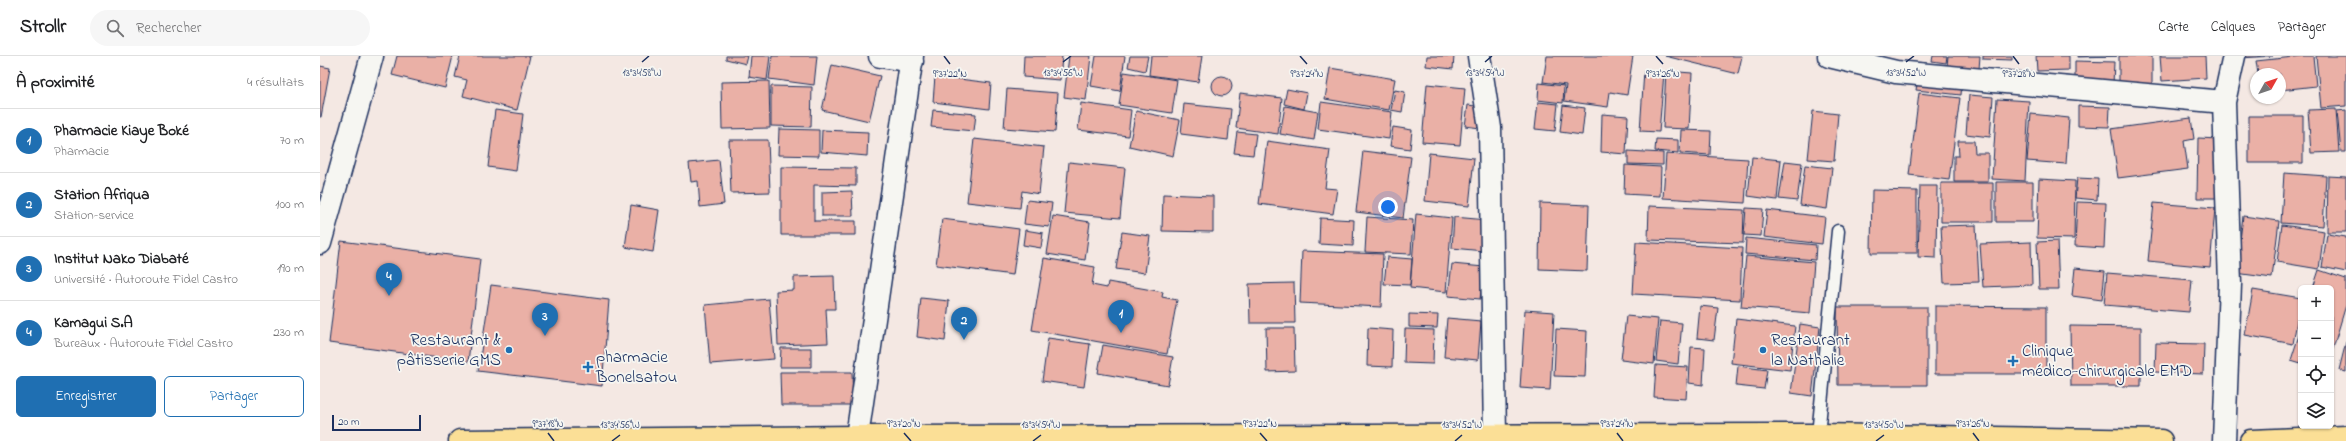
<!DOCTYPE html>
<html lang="fr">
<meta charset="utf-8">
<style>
body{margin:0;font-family:"Indie Flower",sans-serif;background:#f6f6f6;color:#202124}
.controls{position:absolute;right:12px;bottom:12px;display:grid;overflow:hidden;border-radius:6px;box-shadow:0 1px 3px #0004}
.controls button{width:36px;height:36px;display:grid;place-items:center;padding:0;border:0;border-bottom:1px solid #e0e0e0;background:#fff;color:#202124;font:20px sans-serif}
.compass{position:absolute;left:1930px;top:12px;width:36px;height:36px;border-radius:50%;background:#fff;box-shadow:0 1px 3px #0004;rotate:50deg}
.scale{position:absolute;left:12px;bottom:10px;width:89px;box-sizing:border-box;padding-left:4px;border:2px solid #1b2f5e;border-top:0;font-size:11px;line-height:14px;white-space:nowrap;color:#1b2f5e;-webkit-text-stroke:3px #f6f6f2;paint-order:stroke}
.you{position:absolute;left:1068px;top:151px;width:14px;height:14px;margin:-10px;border:3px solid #fff;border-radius:50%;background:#1a73e8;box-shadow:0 0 0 6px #1a73e833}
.badge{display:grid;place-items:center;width:26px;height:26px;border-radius:50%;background:#1f6fb2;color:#fff;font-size:13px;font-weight:700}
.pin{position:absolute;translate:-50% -33px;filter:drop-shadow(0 1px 2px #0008)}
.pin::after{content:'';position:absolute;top:21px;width:14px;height:12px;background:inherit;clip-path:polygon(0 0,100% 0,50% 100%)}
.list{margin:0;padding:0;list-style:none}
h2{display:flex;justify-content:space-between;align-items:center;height:52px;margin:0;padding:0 16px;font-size:17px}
h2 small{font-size:13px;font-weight:400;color:#757577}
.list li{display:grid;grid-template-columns:26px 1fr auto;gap:12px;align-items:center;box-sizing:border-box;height:64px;padding:0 16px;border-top:1px solid #e0e0e0}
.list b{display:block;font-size:15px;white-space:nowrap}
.list p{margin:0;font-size:13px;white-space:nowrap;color:#757577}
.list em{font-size:13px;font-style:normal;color:#757577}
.actions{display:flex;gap:8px;padding:12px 16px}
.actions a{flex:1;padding:9px 0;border:1px solid #1f6fb2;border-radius:6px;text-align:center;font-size:14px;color:#1f6fb2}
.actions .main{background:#1f6fb2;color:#fff}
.icon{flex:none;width:22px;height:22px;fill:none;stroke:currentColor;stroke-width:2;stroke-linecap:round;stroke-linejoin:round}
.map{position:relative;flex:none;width:2026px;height:385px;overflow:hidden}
header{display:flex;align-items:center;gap:24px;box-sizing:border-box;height:56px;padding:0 20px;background:#fff;border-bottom:1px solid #e0e0e0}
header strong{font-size:19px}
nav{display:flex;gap:22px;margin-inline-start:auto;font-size:14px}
.search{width:280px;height:36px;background:#f6f6f6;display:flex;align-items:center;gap:10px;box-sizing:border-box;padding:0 14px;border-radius:22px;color:#757577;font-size:15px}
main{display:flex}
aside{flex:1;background:#fff}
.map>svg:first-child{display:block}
</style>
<header>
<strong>Strollr</strong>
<div class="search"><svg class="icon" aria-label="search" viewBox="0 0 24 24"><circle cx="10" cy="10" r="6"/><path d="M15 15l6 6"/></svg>Rechercher</div>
<nav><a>Carte</a><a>Calques</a><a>Partager</a></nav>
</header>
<main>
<aside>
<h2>À proximité<small>4 résultats</small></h2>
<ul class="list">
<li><span class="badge">1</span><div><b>Pharmacie Kiaye Boké</b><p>Pharmacie</p></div><em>70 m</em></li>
<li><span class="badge">2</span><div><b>Station Afriqua</b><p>Station-service</p></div><em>100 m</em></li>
<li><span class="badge">3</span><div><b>Institut Nako Diabaté</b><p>Université · Autoroute Fidel Castro</p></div><em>190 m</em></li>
<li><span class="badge">4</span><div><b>Kamagui S.A</b><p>Bureaux · Autoroute Fidel Castro</p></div><em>230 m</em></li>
</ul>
<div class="actions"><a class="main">Enregistrer</a><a>Partager</a></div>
</aside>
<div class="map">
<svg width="2026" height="385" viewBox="0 0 2026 385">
<rect width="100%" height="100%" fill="#f4e8e3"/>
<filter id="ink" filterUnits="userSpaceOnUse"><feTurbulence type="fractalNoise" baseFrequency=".025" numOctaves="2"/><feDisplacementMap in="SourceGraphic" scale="8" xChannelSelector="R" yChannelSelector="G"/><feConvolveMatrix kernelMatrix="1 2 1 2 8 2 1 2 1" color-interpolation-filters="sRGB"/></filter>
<g filter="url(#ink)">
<path fill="#eab0a6" stroke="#1b2f5e" d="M77,0H133L125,32L72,19Z
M140,0H210L197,54L143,40L147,24L135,21Z
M406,0H428L426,8L406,3Z
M431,0H450L447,24L429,21Z
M452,0H497L494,29L449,23Z
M704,0H742L740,24L703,21Z
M749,0H771L766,44L744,41Z
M776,0H805L800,35L771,30Z
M810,0H828L825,15L808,11Z
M831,0H882L878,26L829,19Z
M1107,0H1134L1133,13L1106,10Z
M1227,0H1313L1307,39L1290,36L1288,51L1244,45L1246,29L1223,26Z
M1345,0H1422L1418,18Z
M1613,0H1627L1626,7L1612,5Z
M1628,0H1660L1659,13L1627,10Z
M1663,0H1692V4L1663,3Z
M1716,0H1749V14L1717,15Z
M1758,0H1797L1758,1Z
M1799,0H1832V28L1799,27Z
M1840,0H1885L1886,22L1842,25Z
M1920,0H1953L1920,2Z
M1983,0H1993L1996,30L1960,34V18H1938L1936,5Z
M1996,0H2026V50L2001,52Z
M1755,5L1794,6L1793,28H1755Z
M512,9L560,20L549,65L502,54Z
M0,10L10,12L1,61H0Z
M1010,12L1075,23L1069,54L1005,43Z
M1324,15L1344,17L1339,76L1320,75Z
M1346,15L1372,17L1369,73L1343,72Z
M804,16L857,24L852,57L799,49Z
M615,20L671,27L669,53L613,46Z
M892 30a10 10 0 1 1 20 0a10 10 0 1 1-20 0Z
M1598,22L1642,27L1641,39L1596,34Z
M449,25L450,72L402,73L401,26Z
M1219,27L1244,30L1243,47L1218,44Z
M1107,28L1145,32L1140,89L1102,86Z
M451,30L492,31L491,71L451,70Z
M687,33L738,37L735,76L684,72Z
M967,33L987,37L984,53L964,48Z
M1075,34L1085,36L1082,56L1071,54Z
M920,37L962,42L958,78L916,72Z
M1599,37L1640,42L1629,124L1589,119Z
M1649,39L1673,41L1670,81L1646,78Z
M1677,43L1709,45L1705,125L1672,123Z
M1001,46L1072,56L1069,83L998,73Z
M1218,46L1238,48L1235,75L1215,73Z
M761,47L811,54L808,80L758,74Z
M864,48L911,53L908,84L861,78Z
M1148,49L1170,52L1168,73L1145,70Z
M1243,49L1265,52L1262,79L1240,76Z
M965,50L998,56L994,84L960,78Z
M1758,50L1790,51L1789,71L1758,70Z
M2016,53L2019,96L1991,97L1988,54Z
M175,54L203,58L196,115L168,111Z
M613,54L656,58L654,75L611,71Z
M2026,54V96H2021L2017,55Z
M816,55L860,64L853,100L809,90Z
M1493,55L1518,58L1514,105L1488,103Z
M1282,58L1308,60L1306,98L1281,96Z
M1711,58L1749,62L1746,108L1707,105Z
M1929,60H1983V107H1929Z
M1871,62L1874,83L1864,85L1868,113L1798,122L1791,73Z
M1073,71L1092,74L1090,93L1070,90Z
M459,73L499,74V100L458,99Z
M502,74L548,76L547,100L501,96Z
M1361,74L1391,75L1390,99L1360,97Z
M917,76L936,78L933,99L914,97Z
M1878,82L1899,83L1897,142H1877Z
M654,83L724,91L719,138L702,135L700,152L647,146Z
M1336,83L1358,84V97L1335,95Z
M409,84H448L450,136L411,137Z
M947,85L1010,94L1005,132L1017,133L1013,158L939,148Z
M1638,85H1654L1655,97H1668V126H1634V100H1639Z
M1043,95L1091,101L1083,162L1036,156Z
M1308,95L1343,97V109L1308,108Z
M1109,97L1154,102L1149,150L1105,145Z
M1346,98L1428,103L1425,147L1343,142Z
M1432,101L1461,104L1457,144L1428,140Z
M399,104L404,148L380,151L378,125L371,126L369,107Z
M1465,105L1482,107L1477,145L1459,143Z
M749,106L805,112L800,162L744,157Z
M1305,109L1341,111L1340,140L1304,138Z
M1485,109L1512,112L1507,153L1480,149Z
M461,111L536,112V130L494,129V165H536V179H461Z
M1964,117L2006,120L2003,170L1961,167Z
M2008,120L2026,121V176H2007Z
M1757,122L1778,123L1777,144L1755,142Z
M1719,123L1755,125L1754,183L1717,182Z
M1676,126H1713V166H1676Z
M1621,127H1673V166H1621Z
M1600,130H1617L1616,202L1598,201Z
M1552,134L1597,135V197H1551Z
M532,135L533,160H502V136Z
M843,138L893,140V176L842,175Z
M707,144L732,147L729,171L704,168Z
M1757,146L1786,147L1784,192L1755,190Z
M1220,147L1269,149L1267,215L1219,213Z
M1834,147L1895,152L1890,211L1828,205Z
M311,149L339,154L333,196L305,191Z
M1329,150L1424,154L1423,187L1328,184Z
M1426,152L1443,153L1441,180L1424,179Z
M1447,154L1505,161L1502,188L1444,181Z
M1096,158L1132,162L1126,236L1090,232Z
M733,160L770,166L765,204L727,198Z
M1923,160L1959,165L1952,222L1916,217Z
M1047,161L1093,164L1091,198L1045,196Z
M1134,161L1167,164L1164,195L1132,192Z
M1000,162L1034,164L1033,190L999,188Z
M622,163L699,173L693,219L616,209Z
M1656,169L1659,226L1624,227L1621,170Z
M1962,169L2004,175L1999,213L1957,206Z
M705,174L723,177L721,192L703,189Z
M802,176L830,180L825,217L796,213Z
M2007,178L2026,181V216L2002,211Z
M1426,182L1496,189L1495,204L1425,198Z
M21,185L160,203L148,306L9,287Z
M1737,185L1739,233H1719L1717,186Z
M1316,186L1422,192L1420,244L1313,238Z
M1711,186L1712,229L1663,231L1660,188Z
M982,195L1063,198L1061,251L980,247Z
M1426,200L1494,206L1490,257L1421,251Z
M1067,201L1092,203L1090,229L1064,228Z
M724,202L775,211L772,229L787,232L788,226L843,236L842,241L857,244L847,298L712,274Z
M1132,208L1164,211L1160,243L1128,240Z
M1755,212L1785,215L1782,244L1752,240Z
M1999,214L2026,223V249L2011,299V232H1993Z
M1787,217L1872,224L1869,256L1784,249Z
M514,220L515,253H506L508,287L458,289L456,235L474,234V221Z
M974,227L975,267H930L929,228Z
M171,229L289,244L282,330L158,315Z
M1933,234L1981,242L1973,288L1925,279Z
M601,242L629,245L625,285L597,281Z
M449,243L454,303L390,308L385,249Z
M1380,250L1398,252L1394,284L1377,282Z
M1615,250L1726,251V318H1615Z
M1517,251H1607V329H1518Z
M1205,254L1234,256L1230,334L1200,332Z
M1089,258L1118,259L1117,272L1089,271Z
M1306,260L1338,263L1334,308L1301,304Z
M1127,262L1161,265L1158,304L1124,301Z
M1416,263L1475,270L1470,314L1411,307Z
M1340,265L1362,267L1358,308L1336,305Z
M1480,268L1500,271L1492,340L1471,337Z
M1750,270L1821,271V330H1751Z
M946,272H974L975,315L947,316Z
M1048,272L1073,274L1072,311L1047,310Z
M1085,273L1114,274L1113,308L1084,307Z
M1236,273L1267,275L1265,321L1234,320Z
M1981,273V307L1971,304Z
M728,282L770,288L764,331L722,325Z
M2026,286V316L2019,314Z
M1836,287L1884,288L1883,318L1835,316Z
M783,289L853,301L848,329L778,317Z
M1371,291L1385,292L1383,329L1369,327Z
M461,292H491V311H460Z
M1336,309L1368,311L1366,343L1334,341Z
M1418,310L1447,314L1444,333L1416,330Z
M460,316H532L533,349H461Z"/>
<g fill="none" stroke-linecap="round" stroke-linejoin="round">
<defs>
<path id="lane" d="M1498,379L1518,175"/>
<path id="street" d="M560,0L592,5
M1159,0L1170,72L1175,380
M1509,0L1576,16L1904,46L1910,228L1904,385
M1904,46L1914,0
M0,187L52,0
M537,381L592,0"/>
<path id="highway" d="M140,385L537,381L1498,379L1841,385
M1931,385L2026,381"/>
</defs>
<use href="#lane" stroke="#1b2f5e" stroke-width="15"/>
<use href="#street" stroke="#1b2f5e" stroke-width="25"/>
<use href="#highway" stroke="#1b2f5e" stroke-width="25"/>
<use href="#lane" stroke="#f6f6f2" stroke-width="12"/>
<use href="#street" stroke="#f6f6f2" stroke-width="22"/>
<use href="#highway" stroke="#fbdf96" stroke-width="22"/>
</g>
</g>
<path fill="none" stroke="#1b2f5e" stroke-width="1.5" d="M624,0L630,8M980,0L987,8M1336,0L1343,8M1693,0L1699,8M322,6L329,0M743,6L751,0M1165,6L1172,0M1586,6L1594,0M228,377L234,385M584,377L591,385M940,377L947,385M1297,377L1303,385M1653,377L1659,385M292,385L300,379M713,385L721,379M1135,385L1142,379M1556,385L1564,379"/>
<g fill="#1f6fb2" stroke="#f6f6f2" stroke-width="1.5">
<circle cx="189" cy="294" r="4"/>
<circle cx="1443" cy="294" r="4"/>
<path d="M1691 299h4v4h4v4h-4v4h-4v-4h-4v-4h4z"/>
<path d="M266 305h4v4h4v4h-4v4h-4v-4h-4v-4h4z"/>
</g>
<g text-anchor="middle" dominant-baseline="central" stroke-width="3.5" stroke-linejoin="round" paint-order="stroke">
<g font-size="17" fill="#1b2f5e" stroke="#f6f6f2" text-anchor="start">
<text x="181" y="284" text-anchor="end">Restaurant &amp;<tspan x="181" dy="20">pâtisserie GMS</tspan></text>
<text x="1451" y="284">Restaurant<tspan x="1451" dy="20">la Nathalie</tspan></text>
<text x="1702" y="295">Clinique<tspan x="1702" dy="20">médico-chirurgicale EMD</tspan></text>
<text x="276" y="301">pharmacie<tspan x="276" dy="20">Bonelsatou</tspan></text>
</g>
</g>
<g font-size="10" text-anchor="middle" fill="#1b2f5e" stroke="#f6f6f2" stroke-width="3.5" stroke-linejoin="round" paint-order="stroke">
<text x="322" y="20">13°34'58"W</text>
<text x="1586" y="20">13°34'52"W</text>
<text x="743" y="20">13°34'56"W</text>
<text x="1165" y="20">13°34'54"W</text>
<text x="630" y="21">9°37'22"N</text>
<text x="987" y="21">9°37'24"N</text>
<text x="1343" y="21">9°37'26"N</text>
<text x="1699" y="21">9°37'28"N</text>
<text x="228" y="371">9°37'18"N</text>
<text x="584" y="371">9°37'20"N</text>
<text x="940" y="371">9°37'22"N</text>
<text x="1297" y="371">9°37'24"N</text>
<text x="1653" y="371">9°37'26"N</text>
<text x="300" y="372">13°34'56"W</text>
<text x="721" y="372">13°34'54"W</text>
<text x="1142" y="372">13°34'52"W</text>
<text x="1564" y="372">13°34'50"W</text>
</g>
</svg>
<div class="controls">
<button>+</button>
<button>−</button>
<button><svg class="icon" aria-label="locate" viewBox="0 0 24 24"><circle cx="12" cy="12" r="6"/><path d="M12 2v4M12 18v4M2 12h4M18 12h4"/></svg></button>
<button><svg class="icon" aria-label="layers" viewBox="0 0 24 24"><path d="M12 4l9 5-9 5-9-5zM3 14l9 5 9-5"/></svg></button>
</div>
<svg class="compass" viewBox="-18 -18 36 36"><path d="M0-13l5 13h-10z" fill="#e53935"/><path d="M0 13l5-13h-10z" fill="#757577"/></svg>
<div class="scale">20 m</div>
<div class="you"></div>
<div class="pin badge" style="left:801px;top:277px">1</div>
<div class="pin badge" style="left:644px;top:284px">2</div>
<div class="pin badge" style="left:225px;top:280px">3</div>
<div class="pin badge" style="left:69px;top:240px">4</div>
</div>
</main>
